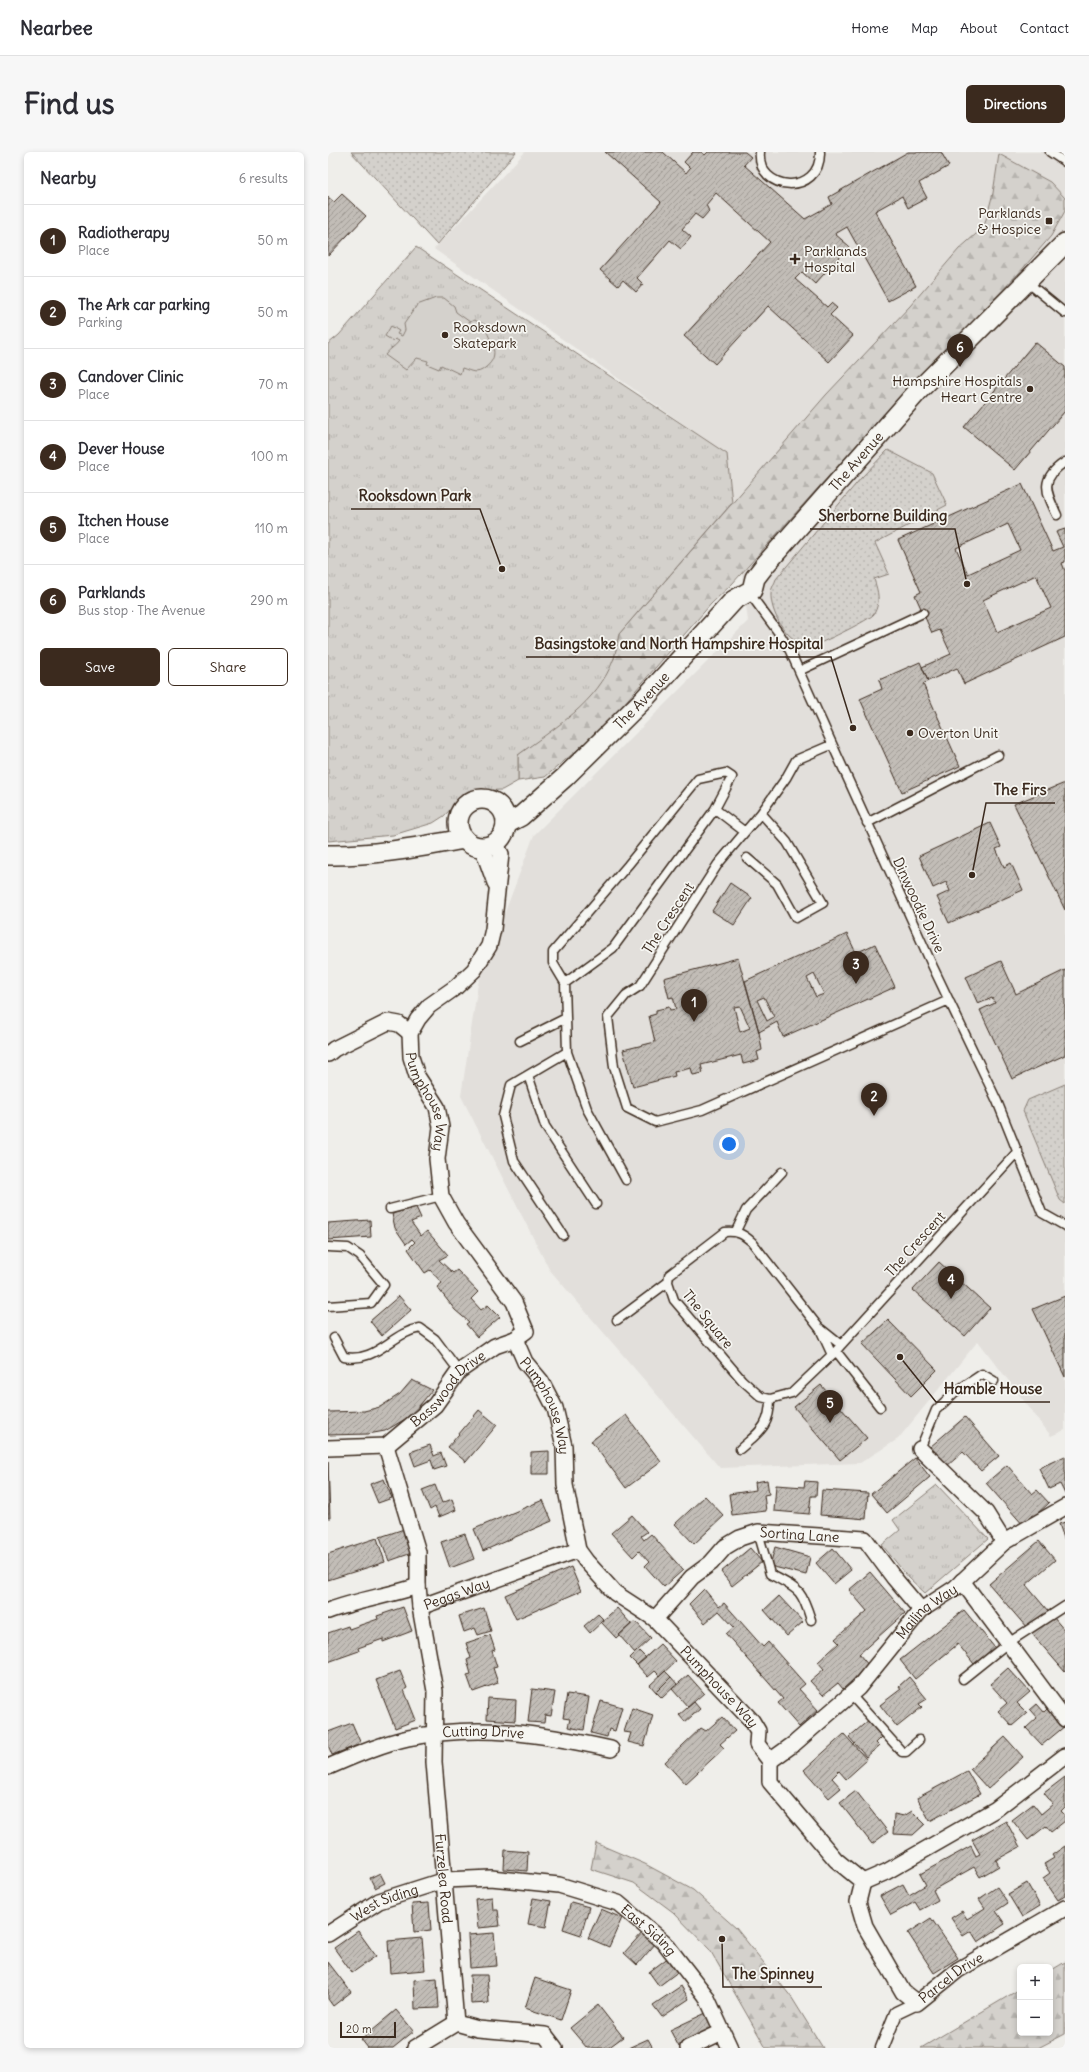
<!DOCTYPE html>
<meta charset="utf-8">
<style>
body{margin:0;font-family:Delius,sans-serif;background:#f7f7f7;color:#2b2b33}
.controls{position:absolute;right:12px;bottom:12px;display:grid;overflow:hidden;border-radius:6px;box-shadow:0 2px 6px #0003}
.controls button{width:36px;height:36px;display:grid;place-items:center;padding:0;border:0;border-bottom:1px solid #e1e1e2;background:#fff;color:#2b2b33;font:20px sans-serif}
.scale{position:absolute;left:12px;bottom:10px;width:56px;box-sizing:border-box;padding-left:4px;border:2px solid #3b2a1e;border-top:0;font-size:11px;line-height:14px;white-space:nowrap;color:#3b2a1e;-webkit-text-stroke:3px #f6f6f2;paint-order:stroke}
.you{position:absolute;left:401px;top:992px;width:14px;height:14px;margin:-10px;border:3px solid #fff;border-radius:50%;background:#1a73e8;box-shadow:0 0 0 6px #1a73e833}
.badge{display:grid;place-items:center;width:26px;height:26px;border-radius:50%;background:#3b2a1e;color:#fff;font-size:13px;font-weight:700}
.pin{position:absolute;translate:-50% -33px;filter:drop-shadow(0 1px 2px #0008)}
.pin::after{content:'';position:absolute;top:21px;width:14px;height:12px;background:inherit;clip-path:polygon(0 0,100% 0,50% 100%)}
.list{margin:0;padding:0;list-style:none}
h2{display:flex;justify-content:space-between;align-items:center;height:52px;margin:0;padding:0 16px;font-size:17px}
h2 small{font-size:13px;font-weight:400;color:#7c7c81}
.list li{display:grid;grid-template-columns:26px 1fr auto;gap:12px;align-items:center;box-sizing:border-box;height:72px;padding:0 16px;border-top:1px solid #e1e1e2}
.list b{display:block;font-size:15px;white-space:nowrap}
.list p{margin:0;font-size:13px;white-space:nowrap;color:#7c7c81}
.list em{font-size:13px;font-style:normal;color:#7c7c81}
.actions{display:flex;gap:8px;padding:12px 16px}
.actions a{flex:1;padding:9px 0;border:1px solid #3b2a1e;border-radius:6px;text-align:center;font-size:14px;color:#3b2a1e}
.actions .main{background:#3b2a1e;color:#fff}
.map{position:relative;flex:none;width:737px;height:1896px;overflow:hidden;border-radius:6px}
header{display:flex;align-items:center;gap:24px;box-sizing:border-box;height:56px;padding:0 20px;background:#fff;border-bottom:1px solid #e1e1e2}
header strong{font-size:19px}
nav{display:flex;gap:22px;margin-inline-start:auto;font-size:14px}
.intro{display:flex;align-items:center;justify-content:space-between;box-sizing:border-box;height:96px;padding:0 24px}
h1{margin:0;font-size:28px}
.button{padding:10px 18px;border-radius:6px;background:#3b2a1e;color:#fff;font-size:14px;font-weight:700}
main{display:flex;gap:24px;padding:0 24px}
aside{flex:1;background:#fff;border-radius:6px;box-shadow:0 2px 6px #0003}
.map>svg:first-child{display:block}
</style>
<header>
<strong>Nearbee</strong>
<nav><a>Home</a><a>Map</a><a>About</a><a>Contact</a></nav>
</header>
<div class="intro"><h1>Find us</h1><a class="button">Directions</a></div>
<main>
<aside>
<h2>Nearby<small>6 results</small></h2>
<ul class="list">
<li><span class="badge">1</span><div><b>Radiotherapy</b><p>Place</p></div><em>50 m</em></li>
<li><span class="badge">2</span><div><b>The Ark car parking</b><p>Parking</p></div><em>50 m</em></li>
<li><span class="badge">3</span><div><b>Candover Clinic</b><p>Place</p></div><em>70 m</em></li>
<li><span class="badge">4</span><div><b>Dever House</b><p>Place</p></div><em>100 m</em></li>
<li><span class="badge">5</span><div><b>Itchen House</b><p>Place</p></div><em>110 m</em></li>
<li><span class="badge">6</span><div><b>Parklands</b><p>Bus stop · The Avenue</p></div><em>290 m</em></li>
</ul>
<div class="actions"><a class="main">Save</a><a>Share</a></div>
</aside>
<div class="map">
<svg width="737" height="1896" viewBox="0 0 737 1896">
<defs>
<pattern id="grass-dots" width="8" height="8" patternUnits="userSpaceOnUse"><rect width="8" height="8" fill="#d4d1cc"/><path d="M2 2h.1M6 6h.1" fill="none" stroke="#b7b4af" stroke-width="1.8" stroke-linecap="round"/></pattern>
<pattern id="forest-firs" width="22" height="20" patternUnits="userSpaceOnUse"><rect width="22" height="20" fill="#d4d1cc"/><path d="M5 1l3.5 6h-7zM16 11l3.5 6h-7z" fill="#b7b4af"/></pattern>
<pattern id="park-tufts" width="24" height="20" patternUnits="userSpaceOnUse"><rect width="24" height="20" fill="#d4d1cc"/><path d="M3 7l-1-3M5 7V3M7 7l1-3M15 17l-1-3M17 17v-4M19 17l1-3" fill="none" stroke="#b7b4af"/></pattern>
<pattern id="building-hatch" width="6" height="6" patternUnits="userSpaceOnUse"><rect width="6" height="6" fill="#c2bdb7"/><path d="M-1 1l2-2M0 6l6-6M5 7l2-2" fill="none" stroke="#9f9a94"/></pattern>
</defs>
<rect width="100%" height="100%" fill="#efeeea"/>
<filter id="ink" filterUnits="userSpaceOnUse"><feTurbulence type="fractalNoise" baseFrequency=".025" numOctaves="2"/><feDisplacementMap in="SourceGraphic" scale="8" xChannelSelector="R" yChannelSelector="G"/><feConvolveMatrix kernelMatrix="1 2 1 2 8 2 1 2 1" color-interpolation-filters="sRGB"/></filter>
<g filter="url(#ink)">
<path fill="#e2dfdb" d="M197,0H737V1278L723,1284L650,1189L570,1287L532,1311L392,1316L221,1117L133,944L150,832L206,683L420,469L398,302L106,97Z"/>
<path fill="url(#grass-dots)" stroke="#887e75" d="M23,0H188L109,93Z
M560,298L604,321L619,353L547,391L561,422L546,427C550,440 553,449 546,462C543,467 496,490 489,492C486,492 480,492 477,492C457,488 442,459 443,441C443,436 447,431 448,427L533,326Z
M737,932V1052L732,1048L695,959L700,948Z"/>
<path fill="url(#forest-firs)" stroke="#887e75" d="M671,2L722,30L737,46V59L723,84L691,121L568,249L404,432L383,452L273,578L217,625L190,629V603L215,584L286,507L291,482L498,243L582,154L631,97L656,75L665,41Z
M268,1691L317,1712L365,1738L408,1776L464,1846L495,1896H438L382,1798L345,1760L306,1731L263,1717Z
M737,1810V1882L710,1896H593L692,1837V1881H722V1819Z"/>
<path fill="url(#park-tufts)" stroke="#887e75" d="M88,95L399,302L404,351L291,482C289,490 288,499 286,506C270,551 226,576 190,603V629L174,638L144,639L133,646L116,664L105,671L65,683L0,689V192L11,183Z
M609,1333L660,1387L597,1441L581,1426L554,1393L572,1378L565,1368Z"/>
<path fill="#d4d1cc" stroke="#887e75" d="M108,146H116L126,154L128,160L142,170L146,168L156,172C161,189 175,202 157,216C149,223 143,219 134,216L132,222L113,213L111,217L99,212L100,209L89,206L78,218L57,203C61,197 67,195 71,189L67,187L65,189L57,184L63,174L71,179L69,182L74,184L77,178L76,172L89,153Z"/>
<path fill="url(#building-hatch)" stroke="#3b2a1e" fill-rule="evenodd" d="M277,0H335L358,21L362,16L356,10L365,0H373L377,3L380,0H417L423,5L416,13L477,67L504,52L501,45L580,0H613L621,14L591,31L599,46L580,56L574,44L547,59L588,134L560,149L519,75L507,82L521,94L487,132L474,120L467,127L499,155L503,151L509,156L502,163L525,184L501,210L440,154L387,212L356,184L442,90L388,41L378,53L381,59L374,67L367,62L354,77L363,85L353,97L342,88L309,126L315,132L308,140L295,128L290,134L272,118L333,50Z
M14,42L38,64L0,104V45L6,50Z
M707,190L737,215V259L687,318L636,275Z
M694,332L725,399L735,395L728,380L737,377V410L734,411L737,419V485L636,532L629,516L600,529L594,515L623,502L612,478L604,481L587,443L593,440L570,388ZM680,372L692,398L640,422L628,396ZM708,423L723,456L669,480L655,448Z
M592,510L600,529L595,532L632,614L574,640L532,547L554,537L551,528Z
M737,631V758L686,652Z
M662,671L673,695L668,697L676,715L683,711L695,738L621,771L609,745L622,739L618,730L605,736L591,704Z
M402,731L424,746L406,773L384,759Z
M519,782L528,801L547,792L567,835L455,885L449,870L431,880L417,829ZM486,822L496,842L488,845L479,826ZM436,845L446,865L439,869L429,848Z
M410,806L431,880L434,898L429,900L431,908L415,912L413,903L373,913L375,921L365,923L363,916L346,920L347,924L305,935L295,898L327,890L321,864L328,862V858L341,855L342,858L348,857L345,845L341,846L336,826ZM412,854L422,876L412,880L406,855Z
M673,809L688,842L737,818V903L684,927L652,858L667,851L664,846L650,852L638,825Z
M88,1055L93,1066L83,1070L93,1084L99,1079L120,1103L111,1108L125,1121L129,1118L150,1140L143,1147L153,1158L160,1153L172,1165L149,1185L138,1172L141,1170L127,1158L109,1135L114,1131L102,1118L97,1121L80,1097L87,1090L84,1087L78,1092L67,1076L64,1062Z
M42,1068L43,1085L0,1088V1071Z
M611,1110L662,1156L637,1184L585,1138Z
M71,1144L83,1158L54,1184L42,1169Z
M737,1144V1225L705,1157Z
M560,1168L609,1218L583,1244L534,1192Z
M84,1228L104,1238L84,1263L57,1279L40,1282L0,1283V1260L36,1259L52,1255L72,1242Z
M493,1233L539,1286L512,1308L466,1255Z
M151,1258L169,1273L138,1310L120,1295Z
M298,1263L333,1310L298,1336L263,1289Z
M637,1265L671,1304L653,1319L635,1300L619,1314L602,1295Z
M102,1293L106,1304L113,1301L118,1314L106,1318L103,1308L87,1314L82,1300Z
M221,1299V1322H203V1300Z
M737,1304V1342L732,1332L721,1337L711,1316Z
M587,1306L602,1325L559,1361L543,1342Z
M0,1309L2,1366H0Z
M679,1313L704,1342L709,1338L721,1351L696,1374L658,1331Z
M56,1327L64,1346L50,1351L42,1332Z
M439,1328L441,1342L436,1343L438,1359L404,1363L401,1342L428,1338L427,1330Z
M477,1329L489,1330L488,1344H483L481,1362L446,1359L448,1333L476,1335Z
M107,1333L114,1351L124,1347L128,1358L111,1365L107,1355L102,1358L94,1338Z
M494,1338L540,1341L538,1367L492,1363Z
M377,1344L396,1364L366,1392L347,1372Z
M215,1348L224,1369L155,1399L146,1377Z
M304,1363L319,1380L313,1384L316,1388L323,1382L355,1418L336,1435L317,1414L321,1410L311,1399L305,1405L283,1381Z
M737,1370V1389L731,1372Z
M76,1377L84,1401L61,1409L52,1385Z
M137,1382L146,1407L122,1416L113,1390Z
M49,1386L57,1410L0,1428V1402Z
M711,1389L727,1408L698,1433L737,1479V1520L661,1432Z
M447,1395L482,1405L478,1423L442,1414Z
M422,1396L434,1410L404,1434L393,1420Z
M505,1396L523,1418L506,1432L488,1411Z
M243,1415L253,1439L188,1467L177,1443Z
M542,1420L577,1461L531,1502L541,1514L515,1537L510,1531L495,1543L482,1529L496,1517L490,1510L511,1491L507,1487L539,1459L521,1438Z
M376,1437L391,1455L396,1451L435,1495L440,1490L477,1532L471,1537L490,1558L471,1575L450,1551L455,1547L398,1482L406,1475L391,1459L377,1471L361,1452Z
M451,1444L475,1470L459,1484L436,1458Z
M75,1455L84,1479L55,1490V1487L30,1496L31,1499L0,1510V1481L20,1474L21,1477L50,1467L49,1464Z
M156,1456L163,1479L150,1483L147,1476L136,1480L131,1464Z
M289,1456L303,1472L288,1486L273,1470Z
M636,1458L667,1496L646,1512L630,1492L587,1527L572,1508Z
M270,1462L276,1468L262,1481L256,1474Z
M307,1469L323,1486L307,1501L291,1483Z
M162,1483L167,1498L164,1499L169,1515L165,1516L170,1531L145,1540L139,1523L143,1522L139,1508L143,1506L138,1491Z
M332,1492L348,1509L332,1524L327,1519L320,1525L309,1513Z
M310,1498L318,1506L309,1513L302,1506Z
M680,1516L702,1540L689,1551L699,1561L684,1574L670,1559L679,1551L662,1532Z
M72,1519L79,1536L76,1538L88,1568L67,1576L48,1528Z
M337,1519L343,1525L328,1540L322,1533Z
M360,1523L376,1541L360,1555L344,1537Z
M343,1525L349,1532L334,1546L328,1540Z
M581,1525L599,1547L591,1552L594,1555L569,1575L552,1553L573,1537L571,1534Z
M204,1537L227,1540L223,1564L217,1563L216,1571L200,1570Z
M239,1542L261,1545L256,1578L240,1575L242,1567L235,1566Z
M160,1546L188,1548L187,1569L159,1567Z
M273,1549L294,1555L287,1579L281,1577L279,1585L263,1581Z
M366,1550L372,1557L357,1570L351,1563Z
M709,1552L716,1560L721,1555L737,1574L714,1593L698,1576L709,1566L702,1558Z
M304,1556L325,1563L316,1594L300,1590L303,1581L296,1580Z
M394,1565L407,1579L392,1592L396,1596L357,1632L337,1610L373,1576L378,1579Z
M542,1567L556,1583L548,1591L551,1594L538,1605L521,1585Z
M24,1571L33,1592L4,1603L0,1593V1580Z
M516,1582L539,1608L518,1627L511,1619L504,1626L513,1636L501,1646L476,1618Z
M677,1585L695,1605L660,1637L642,1617Z
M639,1619L652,1642L602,1669L589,1646Z
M737,1625V1655L733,1659L737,1663V1669L723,1680L718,1674L700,1688L684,1668L705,1652L713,1662L725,1652L716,1641Z
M528,1639L560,1680L544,1692L512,1651Z
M584,1659L597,1672L585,1683L565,1682L566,1662L576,1664Z
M678,1669L692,1695L668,1708L671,1714L652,1725L646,1715L605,1738L610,1748L592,1758L587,1750L563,1763L552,1744L575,1732L581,1743L598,1733L592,1722L643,1694L648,1704L652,1702L644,1688Z
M737,1694V1744L730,1748L715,1726L722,1721L716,1712L726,1706L724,1703Z
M177,1698L200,1700L199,1719L176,1717Z
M52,1721L57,1731L47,1736L42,1726Z
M699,1731L712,1754L694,1765L680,1742Z
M669,1735L680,1751L668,1759L677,1772L650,1790L643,1779L635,1784L623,1766L634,1759L639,1767L657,1756L651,1747Z
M164,1745L165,1758H170L172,1774L150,1776L147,1747Z
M205,1746L223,1749L218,1775L200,1772Z
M243,1750L261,1755L253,1783L235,1777Z
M101,1751L103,1778L86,1780L84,1752Z
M273,1757L294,1766L281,1795L260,1786Z
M603,1766L630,1806L606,1821L580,1781Z
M30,1779L48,1804L24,1821L6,1796Z
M315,1780L328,1791L309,1813L296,1801Z
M166,1781L169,1814L142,1816L140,1783Z
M94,1786L97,1818L62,1821L60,1789Z
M341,1805L351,1819L331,1834L321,1820Z
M0,1810L23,1840L5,1854L0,1847Z
M142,1823H159L161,1851L143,1852Z
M109,1826L111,1856L87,1857L86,1828Z
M207,1826L243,1838L233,1868L197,1856Z
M353,1834L361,1847L334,1865L325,1853Z
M270,1853L295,1885L280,1896H259L242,1876Z
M68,1858L86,1879L65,1896H40L33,1887Z
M380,1860L388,1878L351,1895L342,1878Z
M320,1887L325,1896H300Z"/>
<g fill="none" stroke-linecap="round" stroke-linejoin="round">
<defs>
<path id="service" d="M432,0C428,40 493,45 492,0
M722,0L737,10
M699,130L737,161
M729,363C718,340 711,327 737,310
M424,438L425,446L453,484L462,499L605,815L669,949L714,1061L737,1074
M471,519L595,461
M503,593L468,608L458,626L433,661L390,712L312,834L298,843L280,865L286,915L299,956L327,970L374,958L621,848
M539,671L670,603
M419,706L449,732L468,766L495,751L459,690L433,661
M237,831L225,811V800L300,713L370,627L398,621L404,625L387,657
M192,889L238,866
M200,923L217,974L268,1052
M298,1028L259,957L239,900L237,831L285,796L387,657L417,680
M62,1057L113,1044
M408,1079L418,1058L454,1020
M235,1083L186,1009L175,964L183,933L239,900
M0,1095L20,1096L32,1104L56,1133L43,1151L0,1154
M289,1168L340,1130
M493,1177L513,1193
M6,1186L16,1205C49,1211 63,1181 92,1176L107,1187L131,1219
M508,1199L552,1255
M504,1203L492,1177L424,1090C415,1082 410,1079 397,1080L341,1123L340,1130L346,1148L414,1228L433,1245L442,1247L464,1241L508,1199L513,1193L690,999
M412,1297C431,1280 442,1275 442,1247
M592,1297L608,1258L627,1240L654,1222L666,1229
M430,1380L442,1422C471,1438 473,1436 483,1468
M635,1527L680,1491L737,1454
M522,1542L574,1600H578L591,1588"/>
<path id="pedestrian" d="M554,1896L568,1861L589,1851"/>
<g id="minor">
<path id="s1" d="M167,691L173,702L165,777L161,794L146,818L128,835L101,854L90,867L82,881L83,905L89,924L109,955L113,975L109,1007L113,1044L128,1071L186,1150L198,1179L187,1187L197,1210L213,1229L227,1256L236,1294L237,1333L250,1398L258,1409L287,1441L327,1467L424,1569L430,1579L429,1592L442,1609V1630L508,1708L535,1730"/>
<path d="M154,695L167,731"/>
<path d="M0,902L6,897L60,870L71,872L82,881"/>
<path id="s2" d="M58,1294L90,1400V1434L92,1455L107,1539L106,1610L128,1871"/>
<path id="s3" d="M0,1296L58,1294L107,1253L131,1219L167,1194L187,1187"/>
<path d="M592,1297L658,1361L676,1390"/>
<path d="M634,1429L737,1567"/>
<path id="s4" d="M92,1455L250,1398"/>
<path d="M0,1459C29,1448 60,1444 90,1434"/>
<path id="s5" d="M327,1467L364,1425L383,1411L397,1395L412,1386L430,1380L537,1387L566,1426L593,1458"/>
<path id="s6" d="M442,1609L467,1591L530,1536L593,1458L627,1436L676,1390L737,1355"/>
<path id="s7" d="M0,1615C26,1604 53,1592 80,1586C151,1571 214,1582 283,1597"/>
<path id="s8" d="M535,1730L530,1750L537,1774L575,1840L589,1851L630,1818L737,1756"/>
<path d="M535,1730L558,1720L668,1657L737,1604"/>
<path id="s9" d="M0,1782L51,1749L117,1728L163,1726L231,1733L290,1751L336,1790L378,1844L402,1896"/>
<path d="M128,1871L150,1877L217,1883L227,1896"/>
<path d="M87,1896L128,1871"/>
<path d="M360,1896L394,1880"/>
</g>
<g id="tertiary">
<circle cx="154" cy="671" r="24"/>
<path id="s10" d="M178,672L193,664L237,625L316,547L406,448L424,438L427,426L437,413L591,238L737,91"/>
<path d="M0,703C46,704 91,695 136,687"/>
</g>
</defs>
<use href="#service" stroke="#3b2a1e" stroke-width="11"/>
<use href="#pedestrian" stroke="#3b2a1e" stroke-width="15"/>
<use href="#minor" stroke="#3b2a1e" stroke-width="18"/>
<use href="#tertiary" stroke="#3b2a1e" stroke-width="22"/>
<use href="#service" stroke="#f6f6f2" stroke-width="8"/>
<use href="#pedestrian" stroke="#f6f6f2" stroke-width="12"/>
<use href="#minor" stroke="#f6f6f2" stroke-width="15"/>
<use href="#tertiary" stroke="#f6f6f2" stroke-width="19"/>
</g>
</g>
<g fill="#3b2a1e" stroke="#f6f6f2" stroke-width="1.5">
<rect x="717" y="65" width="8" height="8" rx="2"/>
<path d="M465 101h4v4h4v4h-4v4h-4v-4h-4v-4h4z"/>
<circle cx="117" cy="183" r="4"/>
<circle cx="702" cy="237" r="4"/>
<circle cx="582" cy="581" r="4"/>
</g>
<g text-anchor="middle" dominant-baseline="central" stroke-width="3.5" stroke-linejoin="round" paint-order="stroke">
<g font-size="14" fill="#3b2a1e" stroke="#f6f6f2" text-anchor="start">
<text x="713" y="61" text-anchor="end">Parklands<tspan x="713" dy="16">&amp; Hospice</tspan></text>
<text x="476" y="99">Parklands<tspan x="476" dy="16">Hospital</tspan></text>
<text x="125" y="175">Rooksdown<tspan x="125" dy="16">Skatepark</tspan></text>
<text x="694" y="229" text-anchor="end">Hampshire Hospitals<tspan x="694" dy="16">Heart Centre</tspan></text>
<text x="590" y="581">Overton Unit</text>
</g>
<g font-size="14" fill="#3b2a1e" stroke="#f6f6f2">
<text stroke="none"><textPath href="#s10" startOffset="508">The Avenue</textPath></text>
<text stroke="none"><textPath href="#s10" startOffset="184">The Avenue</textPath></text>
<text transform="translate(591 753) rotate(65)">Dinwoodie Drive</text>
<text transform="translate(340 766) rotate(-57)">The Crescent</text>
<text stroke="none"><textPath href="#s1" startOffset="297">Pumphouse Way</textPath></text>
<text transform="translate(587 1092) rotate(-48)">The Crescent</text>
<text transform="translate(380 1167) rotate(51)">The Square</text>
<text stroke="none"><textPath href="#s3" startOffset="143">Basswood Drive</textPath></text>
<text stroke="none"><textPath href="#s1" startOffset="644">Pumphouse Way</textPath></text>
<text stroke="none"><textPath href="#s5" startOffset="179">Sorting Lane</textPath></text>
<text stroke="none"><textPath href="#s4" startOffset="39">Peggs Way</textPath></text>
<text stroke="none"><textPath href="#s6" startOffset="218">Mailing Way</textPath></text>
<text stroke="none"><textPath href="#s1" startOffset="992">Pumphouse Way</textPath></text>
<text stroke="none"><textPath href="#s7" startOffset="161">Cutting Drive</textPath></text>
<text stroke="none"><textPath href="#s2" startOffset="439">Furzelea Road</textPath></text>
<text stroke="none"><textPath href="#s9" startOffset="65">West Siding</textPath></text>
<text stroke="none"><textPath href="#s9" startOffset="347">East Siding</textPath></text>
<text stroke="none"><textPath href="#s8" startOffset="182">Parcel Drive</textPath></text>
</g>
</g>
<path fill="none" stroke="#3b2a1e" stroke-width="1.5" d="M174 417L152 357H23M639 432L627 377H482M525 576L503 505H198M644 723L658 651H727M572 1205L608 1250H722M394 1787L395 1835H494"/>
<g fill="#3b2a1e" stroke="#f6f6f2" stroke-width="1.5">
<circle cx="174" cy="417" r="4"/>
<circle cx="639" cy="432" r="4"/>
<circle cx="525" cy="576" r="4"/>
<circle cx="644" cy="723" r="4"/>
<circle cx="572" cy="1205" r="4"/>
<circle cx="394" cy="1787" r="4"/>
</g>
<g font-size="15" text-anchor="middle" font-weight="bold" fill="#3b2a1e" stroke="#f6f6f2" stroke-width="3.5" stroke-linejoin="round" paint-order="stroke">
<text x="87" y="349">Rooksdown Park</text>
<text x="555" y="369">Sherborne Building</text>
<text x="351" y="497">Basingstoke and North Hampshire Hospital</text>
<text x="692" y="643">The Firs</text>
<text x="665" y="1242">Hamble House</text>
<text x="445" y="1827">The Spinney</text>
</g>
</svg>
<div class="controls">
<button>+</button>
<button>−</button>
</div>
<div class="scale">20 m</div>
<div class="you"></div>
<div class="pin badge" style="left:366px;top:870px">1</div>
<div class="pin badge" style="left:546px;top:964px">2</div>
<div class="pin badge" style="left:528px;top:832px">3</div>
<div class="pin badge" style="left:623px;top:1147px">4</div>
<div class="pin badge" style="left:502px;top:1271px">5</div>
<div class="pin badge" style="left:632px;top:215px">6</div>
</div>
</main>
